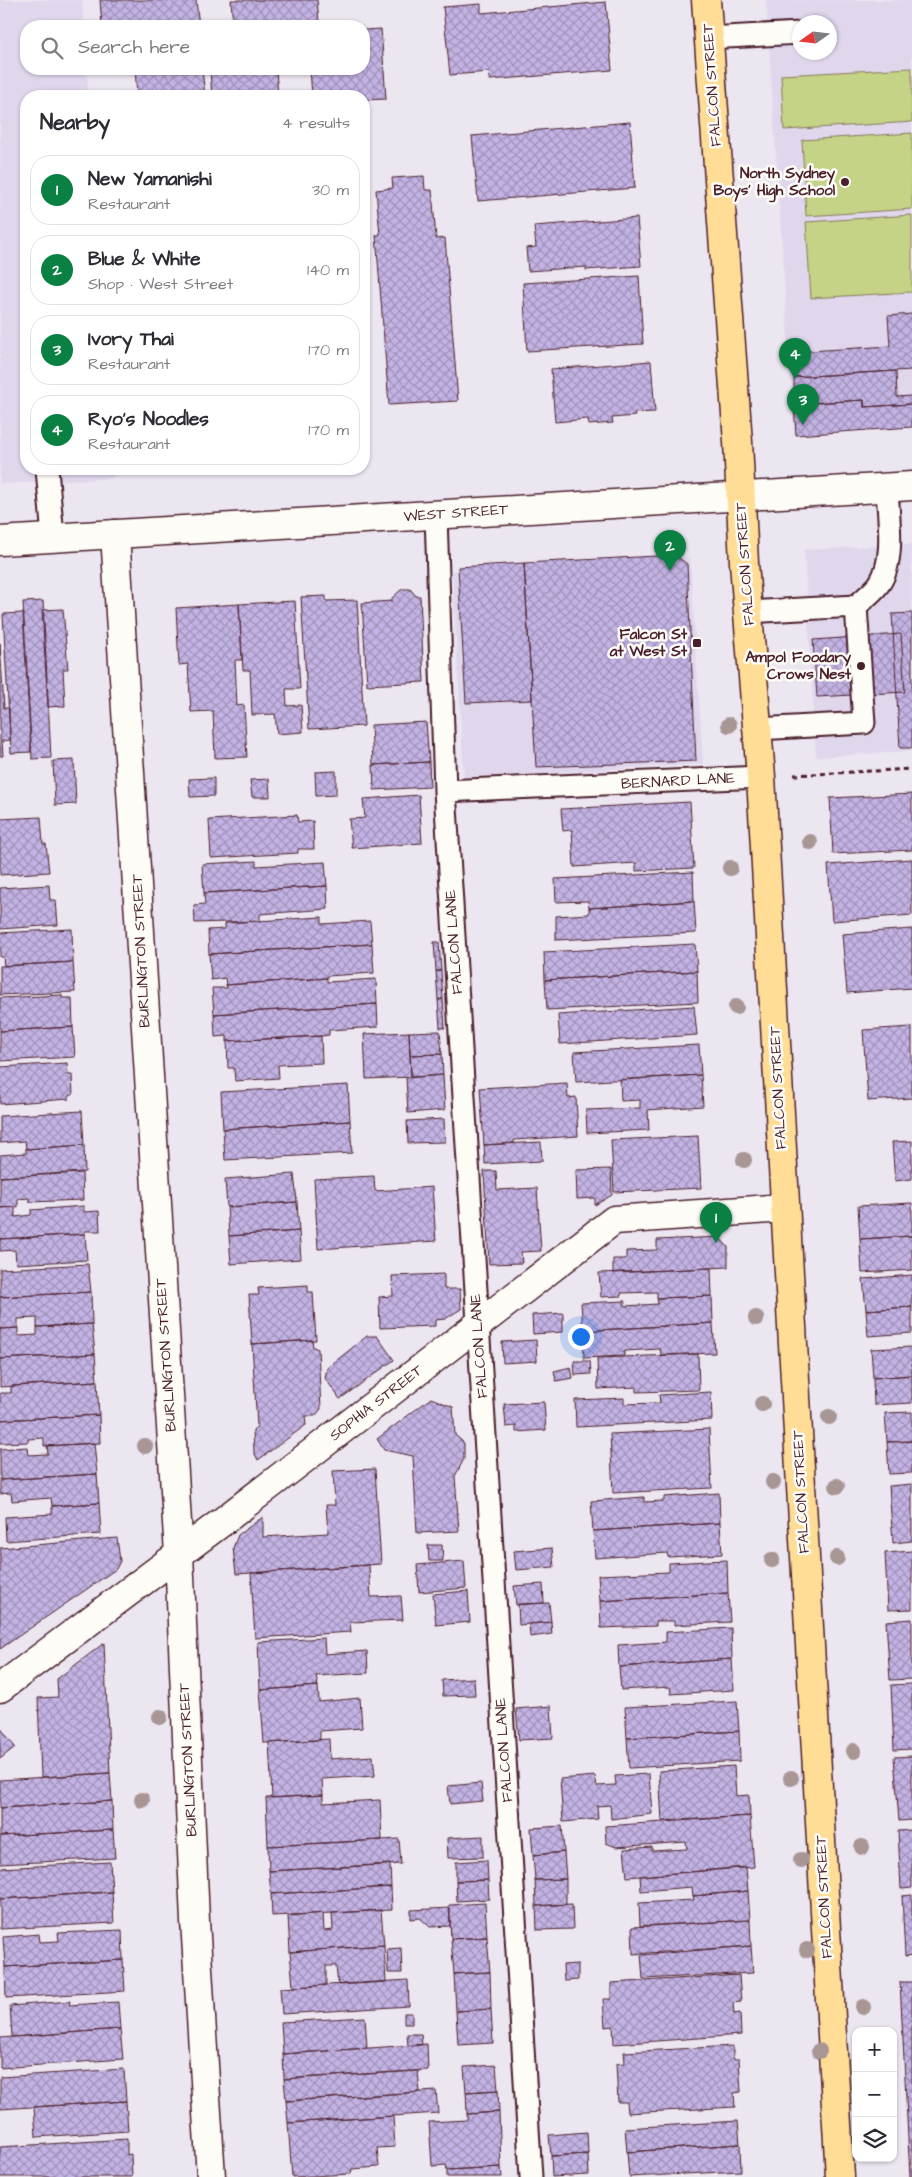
<!DOCTYPE html>
<meta charset="utf-8">
<style>
body{margin:0;font-family:"Architects Daughter",sans-serif;background:#f2f2f3;color:#2b2b33}
.controls{position:absolute;right:15px;bottom:15px;display:grid;overflow:hidden;border-radius:10px;box-shadow:0 1px 4px #0004}
.controls button{width:45px;height:45px;display:grid;place-items:center;padding:0;border:0;border-bottom:1px solid #e1e1e2;background:#fff;color:#2b2b33;font:25px sans-serif}
.compass{position:absolute;left:792px;top:15px;width:45px;height:45px;border-radius:50%;background:#fff;box-shadow:0 1px 4px #0004;rotate:256deg}
.you{position:absolute;left:580px;top:1336px;width:18px;height:18px;margin:-12px;border:4px solid #fff;border-radius:50%;background:#1a73e8;box-shadow:0 0 0 8px #1a73e833}
.badge{display:grid;place-items:center;width:32px;height:32px;border-radius:50%;background:#0b8043;color:#fff;font-size:16px;font-weight:700}
.pin{position:absolute;translate:-50% -41px;filter:drop-shadow(0 1px 2px #0008)}
.pin::after{content:'';position:absolute;top:26px;width:18px;height:15px;background:inherit;clip-path:polygon(0 0,100% 0,50% 100%)}
.list{margin:0;padding:0;list-style:none}
h2{display:flex;justify-content:space-between;align-items:center;height:65px;margin:0;padding:0 20px;font-size:21px}
h2 small{font-size:16px;font-weight:400;color:#7c7c81}
.list li{display:grid;grid-template-columns:32px 1fr auto;gap:15px;align-items:center;box-sizing:border-box;height:70px;margin:0 10px 10px;padding:0 10px;border:1px solid #e1e1e2;border-radius:20px}
.list b{display:block;font-size:19px;white-space:nowrap}
.list p{margin:0;font-size:16px;white-space:nowrap;color:#7c7c81}
.list em{font-size:16px;font-style:normal;color:#7c7c81}
.icon{flex:none;width:28px;height:28px;fill:none;stroke:currentColor;stroke-width:2;stroke-linecap:round;stroke-linejoin:round}
.map{position:relative;flex:none;width:912px;height:2177px;overflow:hidden}
.search{position:absolute;background:#fff;box-shadow:0 1px 4px #0004;left:20px;top:20px;width:350px;height:55px;display:flex;align-items:center;gap:12px;box-sizing:border-box;padding:0 18px;border-radius:20px;color:#7c7c81;font-size:19px}
.panel{position:absolute;background:#fff;box-shadow:0 1px 4px #0004;left:20px;top:90px;width:350px;height:385px;border-radius:20px}
.map>svg:first-child{display:block}
</style>
<div class="map">
<svg width="912" height="2177" viewBox="0 0 912 2177">
<defs>
<pattern id="building-cross-hatch" width="8" height="8" patternUnits="userSpaceOnUse" patternTransform="scale(1.25)"><rect width="8" height="8" fill="#c3b3e4"/><path d="M0 0l8 8M0 8l8-8" fill="none" stroke="#a091b9"/></pattern>
</defs>
<rect width="100%" height="100%" fill="#ece6f1"/>
<filter id="ink" filterUnits="userSpaceOnUse"><feTurbulence type="fractalNoise" baseFrequency=".02" numOctaves="2"/><feDisplacementMap in="SourceGraphic" scale="10" xChannelSelector="R" yChannelSelector="G"/><feConvolveMatrix kernelMatrix="1 2 1 2 8 2 1 2 1" color-interpolation-filters="sRGB"/></filter>
<g filter="url(#ink)">
<path fill="#e0d7ed" fill-rule="evenodd" d="M0,0H82L84,26H26V69H87L88,96H26V469H112L113,478L0,484Z
M766,0H912V425L794,432ZM800,22H830V52H800Z
M912,544V751L816,757L804,550Z
M690,557L703,764L464,778L452,571Z"/>
<path fill="#c5d387" stroke="#887959" d="M912,68V122L784,130L781,75Z
M912,133V209L806,216L802,140Z
M912,215V292L811,298L806,222Z"/>
<path fill="url(#building-cross-hatch)" stroke="#4a1f2b" d="M100,0H196L199,26H102Z
M231,0H317L319,21L233,26Z
M606,2L612,70L490,80L489,72L450,75L443,7L481,4V13Z
M381,29L386,99L364,100V96H312L310,69H364V30Z
M135,69H202L205,96H137Z
M251,69H276L278,96H212L210,71Z
M630,122L635,188L478,201L472,136Z
M424,176L425,190H432L436,239L445,238L458,401L389,405L376,235H380L376,190L393,188L392,178Z
M637,218L641,266L586,270V267L528,271L526,248L536,247L534,226Z
M639,276L643,344L527,351L523,283Z
M912,314V370L794,377L792,352L890,346L888,316Z
M651,361L655,412L634,413L635,416L612,418L613,423L589,425L588,419L555,422L551,369Z
M896,371L897,397L911,396L912,404L864,407V400L794,404V377Z
M864,400V407L912,404V427L796,435L794,404Z
M675,555L687,564L696,761L536,767L524,563Z
M524,563L532,700L466,703L458,567Z
M402,589H410L416,596H420L424,682L367,685L362,603L392,601V598Z
M326,596V601L357,600L364,726L309,729L301,597Z
M43,601L51,758L32,759L23,602Z
M295,601L300,689H286L287,706L301,705L303,732L277,734L275,714L252,715L250,670H243L239,604Z
M239,604L242,660H235L237,706L244,705L247,757L215,758L213,711L191,712L188,664L179,665L176,608Z
M63,609L68,669H63L65,706L48,707L42,610Z
M23,613L31,752L11,753L3,614Z
M912,613V748H900L892,614Z
M901,634L905,692L817,697L813,640Z
M0,643L4,708H9L10,740L2,741L3,756H0Z
M426,722L429,762L373,765L371,725Z
M74,760L76,804L55,805L53,761Z
M429,762L430,787L374,790L373,765Z
M336,771V795L316,796L315,772Z
M214,778V796L190,797L189,779Z
M269,779L270,797H252L250,780Z
M912,794V850L833,854L830,798Z
M419,795L422,843L352,848L349,819L365,818L363,799Z
M690,802L694,868L636,871V863L574,867L572,830L563,831L561,809Z
M297,815L298,822L313,821L314,849H298V853L211,858L209,820Z
M41,817L43,844H46L49,872L0,875V819Z
M912,859V915L832,921L828,865Z
M256,861V866L325,862L327,886L204,893L202,864Z
M693,872L694,901L589,908L588,901L556,902L555,879Z
M49,885L50,900H56L58,925L0,929V888Z
M327,886L328,909L260,914V921L195,923L194,905L205,904L204,893Z
M694,901L696,933L556,940V916L589,914V908Z
M322,917V924L370,921L372,944L209,954L208,930L225,929V923Z
M72,929L73,962L4,966L3,957H0V933Z
M912,929V988L847,993L842,934Z
M434,942H439L441,971H436Z
M372,944L374,973L327,976V978L226,985L225,978L211,980L209,954Z
M695,944L697,971L545,980L544,952Z
M73,962L75,992L0,995V966Z
M436,971H441L443,999L438,1000Z
M697,971L698,1002L547,1010L545,980Z
M327,978V982L376,979L377,1004L214,1014L212,988H227L226,985Z
M62,995V998H72L73,1027L0,1031V998Z
M443,999L445,1028H440L438,1000Z
M377,1004L378,1027L329,1030V1035L321,1036L227,1041V1036L215,1037L214,1014Z
M694,1006L697,1035L560,1044L558,1015Z
M73,1027L75,1057L0,1061V1031Z
M912,1027V1098L868,1101L863,1030Z
M440,1031L442,1054L410,1055L409,1032Z
M409,1032L411,1077L366,1079L364,1034Z
M321,1036L322,1063L278,1065L279,1078L235,1081L234,1068H228L227,1041Z
M699,1045L701,1075L576,1082L574,1052Z
M442,1054L443,1075L411,1077L410,1055Z
M67,1063L68,1075H72L73,1095H69V1099L0,1104V1067Z
M443,1075L445,1110L408,1113L406,1078Z
M701,1075L703,1106L648,1110L649,1130L587,1133L586,1110L640,1108V1100L621,1101L620,1080Z
M567,1083L568,1098L576,1097L578,1136L514,1140V1143L484,1145L480,1088Z
M348,1085L350,1121L223,1129L221,1092Z
M82,1111L84,1145L26,1149L25,1141L0,1143V1116Z
M444,1119L445,1142L408,1143L407,1121Z
M350,1121L352,1153L225,1160L223,1129Z
M698,1136L701,1188L614,1192L611,1140Z
M912,1141V1179L895,1181L892,1142Z
M541,1142L542,1161L485,1164L484,1145Z
M84,1145L85,1172L0,1177V1155L26,1153V1149Z
M611,1169L612,1195L595,1205V1198L577,1199L576,1170Z
M484,1171H496L497,1190L537,1188L541,1251L521,1252L522,1263L489,1264Z
M82,1173L83,1200L30,1202L29,1198L18,1199V1207L0,1208V1177Z
M294,1174L297,1202L227,1207L225,1179Z
M374,1176L375,1191L432,1187L436,1241L318,1249L314,1179Z
M297,1202L299,1231L229,1236L227,1207Z
M912,1203V1236L860,1239L858,1206Z
M84,1206V1212L99,1211L100,1231H85V1234L0,1239V1208L15,1207V1217L31,1215V1210Z
M299,1231L301,1259L231,1264L229,1236Z
M85,1234L87,1260L16,1264L15,1250L0,1251V1239Z
M912,1236V1270L862,1273L860,1239Z
M719,1237L728,1247V1267L613,1273V1259H626V1251L657,1250V1240Z
M88,1264L91,1292L0,1297V1269Z
M711,1268L712,1296L657,1298V1292L621,1293V1296L601,1297L599,1273Z
M444,1274V1289H460L461,1309L445,1319L435,1320V1326L380,1328L379,1297L393,1296L392,1276Z
M912,1275V1307L866,1310L863,1279Z
M308,1285V1292H313L316,1340L252,1344L249,1295H259L258,1288Z
M91,1292L92,1324L37,1327V1318L18,1319V1328L0,1329V1297Z
M712,1296L713,1323L583,1331L581,1303L625,1301V1306L658,1304L657,1298Z
M912,1307V1333L868,1336L866,1310Z
M563,1313V1332L533,1334L532,1315Z
M713,1323L715,1353L661,1355L660,1349L624,1351V1356L584,1358L583,1331Z
M92,1324L95,1354L0,1359V1329L18,1328V1336L37,1335V1327Z
M367,1336H377L394,1360L340,1399L325,1378L327,1368Z
M312,1340L313,1347L318,1349L321,1409L315,1416H305L306,1425L258,1460L254,1452L253,1431L257,1426L252,1344Z
M536,1340L537,1361L503,1363L502,1342Z
M912,1347V1375L873,1378L871,1349Z
M95,1354L97,1381L0,1387V1359Z
M698,1354L699,1390L636,1392V1387L598,1389L597,1358Z
M574,1361H590L591,1374L575,1375Z
M571,1367L573,1378L556,1381L554,1371Z
M912,1375V1403L874,1405L873,1378Z
M97,1381L99,1415L0,1420V1393H11V1386Z
M711,1392L712,1420L576,1427L575,1400L624,1398V1404L660,1403L659,1395Z
M431,1398L453,1407L455,1435L464,1443V1459L455,1476L459,1531L417,1533L413,1456L384,1450L377,1439Z
M544,1402L546,1430L516,1432V1426L506,1427L504,1404Z
M912,1412V1441L887,1442L885,1413Z
M99,1415L100,1443L44,1446V1438L28,1439V1442L0,1443V1420Z
M709,1429L712,1488L613,1493L610,1434Z
M912,1441V1473L889,1474L887,1442Z
M94,1443L97,1474L0,1480V1449L27,1447L28,1455L48,1454L47,1446Z
M375,1469L381,1564L236,1574L233,1548L238,1535L263,1517V1537L328,1533L326,1505H335L333,1471Z
M97,1474L99,1503L52,1506L51,1498L12,1501L11,1493L0,1494V1480Z
M912,1484V1541L893,1543L889,1486Z
M719,1493L720,1523L593,1531L591,1501L644,1497V1502L664,1501V1497Z
M99,1503L101,1534L6,1541L5,1517L52,1514V1506Z
M720,1523L722,1554L668,1557L667,1553L595,1558L593,1531Z
M117,1538L120,1561L116,1569L0,1649V1548Z
M428,1545H442L443,1561H429Z
M552,1548L554,1567L516,1570L514,1551Z
M912,1551V1609L888,1610L885,1553Z
M727,1560L728,1593L600,1601L598,1575L669,1572V1563Z
M464,1561L466,1588L419,1592L417,1565Z
M369,1565L371,1597L401,1596L403,1620L350,1622L351,1632L255,1638L251,1573Z
M543,1584L544,1603L516,1605L514,1586Z
M468,1591L470,1622L436,1625L433,1594Z
M728,1593L730,1622L674,1625V1621H656V1626L601,1628L600,1601Z
M549,1603L551,1622L519,1625L518,1604Z
M912,1619V1679L890,1680L886,1621Z
M551,1622L552,1634L530,1637L529,1624Z
M731,1628L732,1659L619,1667L618,1645L666,1642V1632Z
M324,1638L325,1654L367,1651L368,1673L316,1676L318,1686L260,1690L258,1642Z
M104,1643L110,1773L41,1777L38,1698L58,1697L57,1679Z
M732,1659L734,1690L671,1694L670,1687L621,1690L619,1667Z
M474,1678L475,1695L443,1696L442,1680Z
M912,1684V1749L894,1750L891,1685Z
M318,1686L319,1702L360,1698L362,1728L320,1731V1740L264,1743L260,1690Z
M737,1701L739,1731L627,1738L625,1707Z
M551,1706L553,1738L519,1740L516,1709Z
M0,1727L15,1747L0,1759Z
M739,1731L740,1761L629,1768L627,1738Z
M329,1739L330,1759L373,1756L375,1776L322,1779L323,1795L272,1798L269,1743Z
M912,1756V1820L899,1821L894,1757Z
M734,1766L736,1796L749,1795L750,1816L662,1821L659,1771Z
M110,1773L112,1801L0,1808V1780Z
M649,1774L652,1814L611,1819L610,1805L597,1806L598,1819L563,1822L560,1779L595,1776L597,1786L616,1785L615,1776Z
M481,1783L483,1801L450,1804L448,1786Z
M323,1795V1803L380,1800L382,1840L268,1846L266,1798Z
M112,1801L113,1830L0,1836V1808Z
M750,1816L754,1867L627,1877L624,1849L652,1847V1851L687,1849L686,1842L616,1847L606,1843L605,1826Z
M562,1826L564,1852L533,1855L531,1828Z
M113,1830L115,1858L0,1864V1836Z
M912,1830V1888L901,1889L898,1831Z
M483,1836V1857L448,1858L447,1838Z
M399,1839L401,1864L269,1871L268,1846Z
M564,1852L566,1879L535,1880L533,1855Z
M487,1860L488,1880L456,1881V1862Z
M110,1862L112,1892L0,1899V1868Z
M390,1864L391,1887L271,1894L269,1871Z
M746,1867L748,1891L693,1896L692,1887L641,1891L640,1876Z
M566,1879V1904L536,1906L535,1880Z
M488,1880L489,1899L457,1901L456,1881Z
M391,1887L392,1910L272,1916L271,1894Z
M748,1891L750,1920L640,1926L639,1903L694,1900L693,1896Z
M112,1892L114,1923L0,1929V1899Z
M912,1895V1955L905,1956L902,1896Z
M485,1903L487,1937L451,1939L449,1905Z
M572,1904L573,1929L537,1930L536,1906Z
M450,1908V1926L430,1927L420,1918L411,1919V1910Z
M381,1910L384,1945L290,1952L288,1916L323,1913L324,1931L333,1930L332,1913Z
M750,1920L751,1946L633,1954L632,1927Z
M122,1930L123,1960L5,1967L3,1937L39,1934L40,1942L59,1941L58,1933Z
M487,1937L490,1972L454,1974L451,1939Z
M384,1945L386,1982L338,1985L336,1966H326V1985L293,1987L290,1952Z
M751,1946L753,1973L643,1979L641,1955Z
M401,1948L402,1973H388L387,1949Z
M123,1960L125,1991L6,1998L5,1967Z
M578,1964V1980L564,1981L563,1965Z
M490,1972L491,2009L456,2011L454,1974Z
M739,1975L741,2002L733,2003L734,2014L740,2013L741,2035L614,2044L613,2026L605,2027L603,1999H611V1983Z
M408,1980L409,2006L282,2014L280,1988Z
M900,1982H912V2177H910Z
M70,2001L69,2005L118,2002L120,2029L12,2037L10,2006Z
M491,2009L493,2043L458,2045L456,2011Z
M404,2013H412V2024H404Z
M365,2017L367,2048L283,2054L281,2022Z
M120,2029L123,2059L0,2068V2038Z
M407,2034H421L422,2045L408,2046Z
M427,2044L428,2070L284,2079L283,2054Z
M733,2046V2059H739L741,2092L734,2093L735,2107L628,2113L627,2102H618L616,2064L625,2063L624,2052Z
M496,2065L498,2090L466,2092L464,2067Z
M124,2069L126,2101L0,2109V2077Z
M418,2071L420,2092L286,2101L284,2079Z
M498,2090L499,2112L467,2114L466,2092Z
M436,2091L438,2113L288,2123L286,2101Z
M126,2101L128,2131L36,2137L34,2107Z
M499,2112L501,2167L447,2170L446,2165L432,2166L429,2122L467,2120V2114Z
M393,2116L395,2147L377,2148L379,2167L352,2169L351,2174L292,2177L288,2123Z
M738,2121L740,2144L627,2152L625,2128Z
M587,2132L588,2154L551,2156L549,2135Z
M127,2139V2155L131,2154L132,2177H0V2147Z
M740,2144L741,2171L629,2177L627,2152Z
M588,2154L589,2175L552,2177L551,2156Z
M501,2167L502,2177H447V2170Z"/>
<g fill="none" stroke-linecap="round" stroke-linejoin="round">
<defs>
<path id="lane" d="M708,38L800,33
M47,469L53,537
M436,515L445,791L531,2177
M856,606C864,599 873,592 879,584C896,560 888,516 887,488
M748,612L856,606L864,723L758,729
M445,791L761,777"/>
<path id="street" d="M115,534L179,1554L195,1921L211,2177
M0,1688L222,1522L614,1220L785,1208"/>
<path id="secondary" d="M0,541L912,486"/>
<path id="primary" d="M706,0L738,442L744,563L761,777L840,2177"/>
</defs>
<use href="#lane" stroke="#4a1f2b" stroke-width="25"/>
<use href="#street" stroke="#4a1f2b" stroke-width="31"/>
<use href="#secondary" stroke="#4a1f2b" stroke-width="31"/>
<use href="#primary" stroke="#4a1f2b" stroke-width="31"/>
<path stroke="#4a1f2b" stroke-width="3" stroke-dasharray="5 4" stroke-linecap="butt" d="M794,775L912,769"/>
<use href="#lane" stroke="#fdfcf7" stroke-width="21"/>
<use href="#street" stroke="#fdfcf7" stroke-width="28"/>
<use href="#secondary" stroke="#fdfcf7" stroke-width="28"/>
<use href="#primary" stroke="#ffdd96" stroke-width="28"/>
</g>
<g fill="#a79694">
<circle cx="729" cy="725" r="8"/>
<circle cx="810" cy="842" r="8"/>
<circle cx="730" cy="868" r="8"/>
<circle cx="736" cy="1007" r="8"/>
<circle cx="744" cy="1160" r="8"/>
<circle cx="756" cy="1318" r="8"/>
<circle cx="762" cy="1404" r="8"/>
<circle cx="829" cy="1417" r="8"/>
<circle cx="145" cy="1446" r="8"/>
<circle cx="773" cy="1482" r="8"/>
<circle cx="837" cy="1486" r="8"/>
<circle cx="837" cy="1558" r="8"/>
<circle cx="772" cy="1560" r="8"/>
<circle cx="160" cy="1717" r="8"/>
<circle cx="854" cy="1751" r="8"/>
<circle cx="791" cy="1778" r="8"/>
<circle cx="142" cy="1800" r="8"/>
<circle cx="862" cy="1847" r="8"/>
<circle cx="801" cy="1860" r="8"/>
<circle cx="807" cy="1950" r="8"/>
<circle cx="863" cy="2007" r="8"/>
<circle cx="819" cy="2051" r="8"/>
</g>
</g>
<g fill="#4a1f2b" stroke="#fdfcf7" stroke-width="2">
<circle cx="845" cy="182" r="5"/>
<rect x="692" y="638" width="10" height="10" rx="2.5"/>
<circle cx="861" cy="666" r="5"/>
</g>
<g text-anchor="middle" dominant-baseline="central" stroke-width="5" stroke-linejoin="round" paint-order="stroke">
<g font-size="15" fill="#4a1f2b" stroke="#fdfcf7">
<text transform="translate(712 85) rotate(-94)">FALCON STREET</text>
<text transform="translate(456 513) rotate(-4)">WEST STREET</text>
<text transform="translate(745 564) rotate(-94)">FALCON STREET</text>
<text transform="translate(678 781) rotate(-3)">BERNARD LANE</text>
<text transform="translate(454 942) rotate(-94)">FALCON LANE</text>
<text transform="translate(141 951) rotate(-93)">BURLINGTON STREET</text>
<text transform="translate(778 1088) rotate(-93)">FALCON STREET</text>
<text transform="translate(479 1346) rotate(-94)">FALCON LANE</text>
<text transform="translate(166 1355) rotate(-94)">BURLINGTON STREET</text>
<text transform="translate(376 1403) rotate(-38)">SOPHIA STREET</text>
<text transform="translate(801 1492) rotate(-93)">FALCON STREET</text>
<text transform="translate(504 1750) rotate(-94)">FALCON LANE</text>
<text transform="translate(188 1760) rotate(-93)">BURLINGTON STREET</text>
<text transform="translate(824 1897) rotate(-93)">FALCON STREET</text>
</g>
<g font-size="15" font-weight="bold" fill="#4a1f2b" stroke="#fdfcf7" text-anchor="end">
<text x="835" y="173">North Sydney<tspan x="835" dy="17">Boys' High School</tspan></text>
<text x="687" y="634">Falcon St<tspan x="687" dy="17">at West St</tspan></text>
<text x="851" y="657">Ampol Foodary<tspan x="851" dy="17">Crows Nest</tspan></text>
</g>
</g>
</svg>
<div class="controls">
<button>+</button>
<button>−</button>
<button><svg class="icon" aria-label="layers" viewBox="0 0 24 24"><path d="M12 4l9 5-9 5-9-5zM3 14l9 5 9-5"/></svg></button>
</div>
<svg class="compass" viewBox="-18 -18 36 36"><path d="M0-13l5 13h-10z" fill="#e53935"/><path d="M0 13l5-13h-10z" fill="#7c7c81"/></svg>
<div class="you"></div>
<div class="pin badge" style="left:716px;top:1243px">1</div>
<div class="pin badge" style="left:670px;top:571px">2</div>
<div class="pin badge" style="left:803px;top:425px">3</div>
<div class="pin badge" style="left:795px;top:379px">4</div>
<div class="search"><svg class="icon" aria-label="search" viewBox="0 0 24 24"><circle cx="10" cy="10" r="6"/><path d="M15 15l6 6"/></svg>Search here</div>
<section class="panel">
<h2>Nearby<small>4 results</small></h2>
<ul class="list">
<li><span class="badge">1</span><div><b>New Yamanishi</b><p>Restaurant</p></div><em>30 m</em></li>
<li><span class="badge">2</span><div><b>Blue &amp; White</b><p>Shop · West Street</p></div><em>140 m</em></li>
<li><span class="badge">3</span><div><b>Ivory Thai</b><p>Restaurant</p></div><em>170 m</em></li>
<li><span class="badge">4</span><div><b>Ryo's Noodles</b><p>Restaurant</p></div><em>170 m</em></li>
</ul>
</section>
</div>
